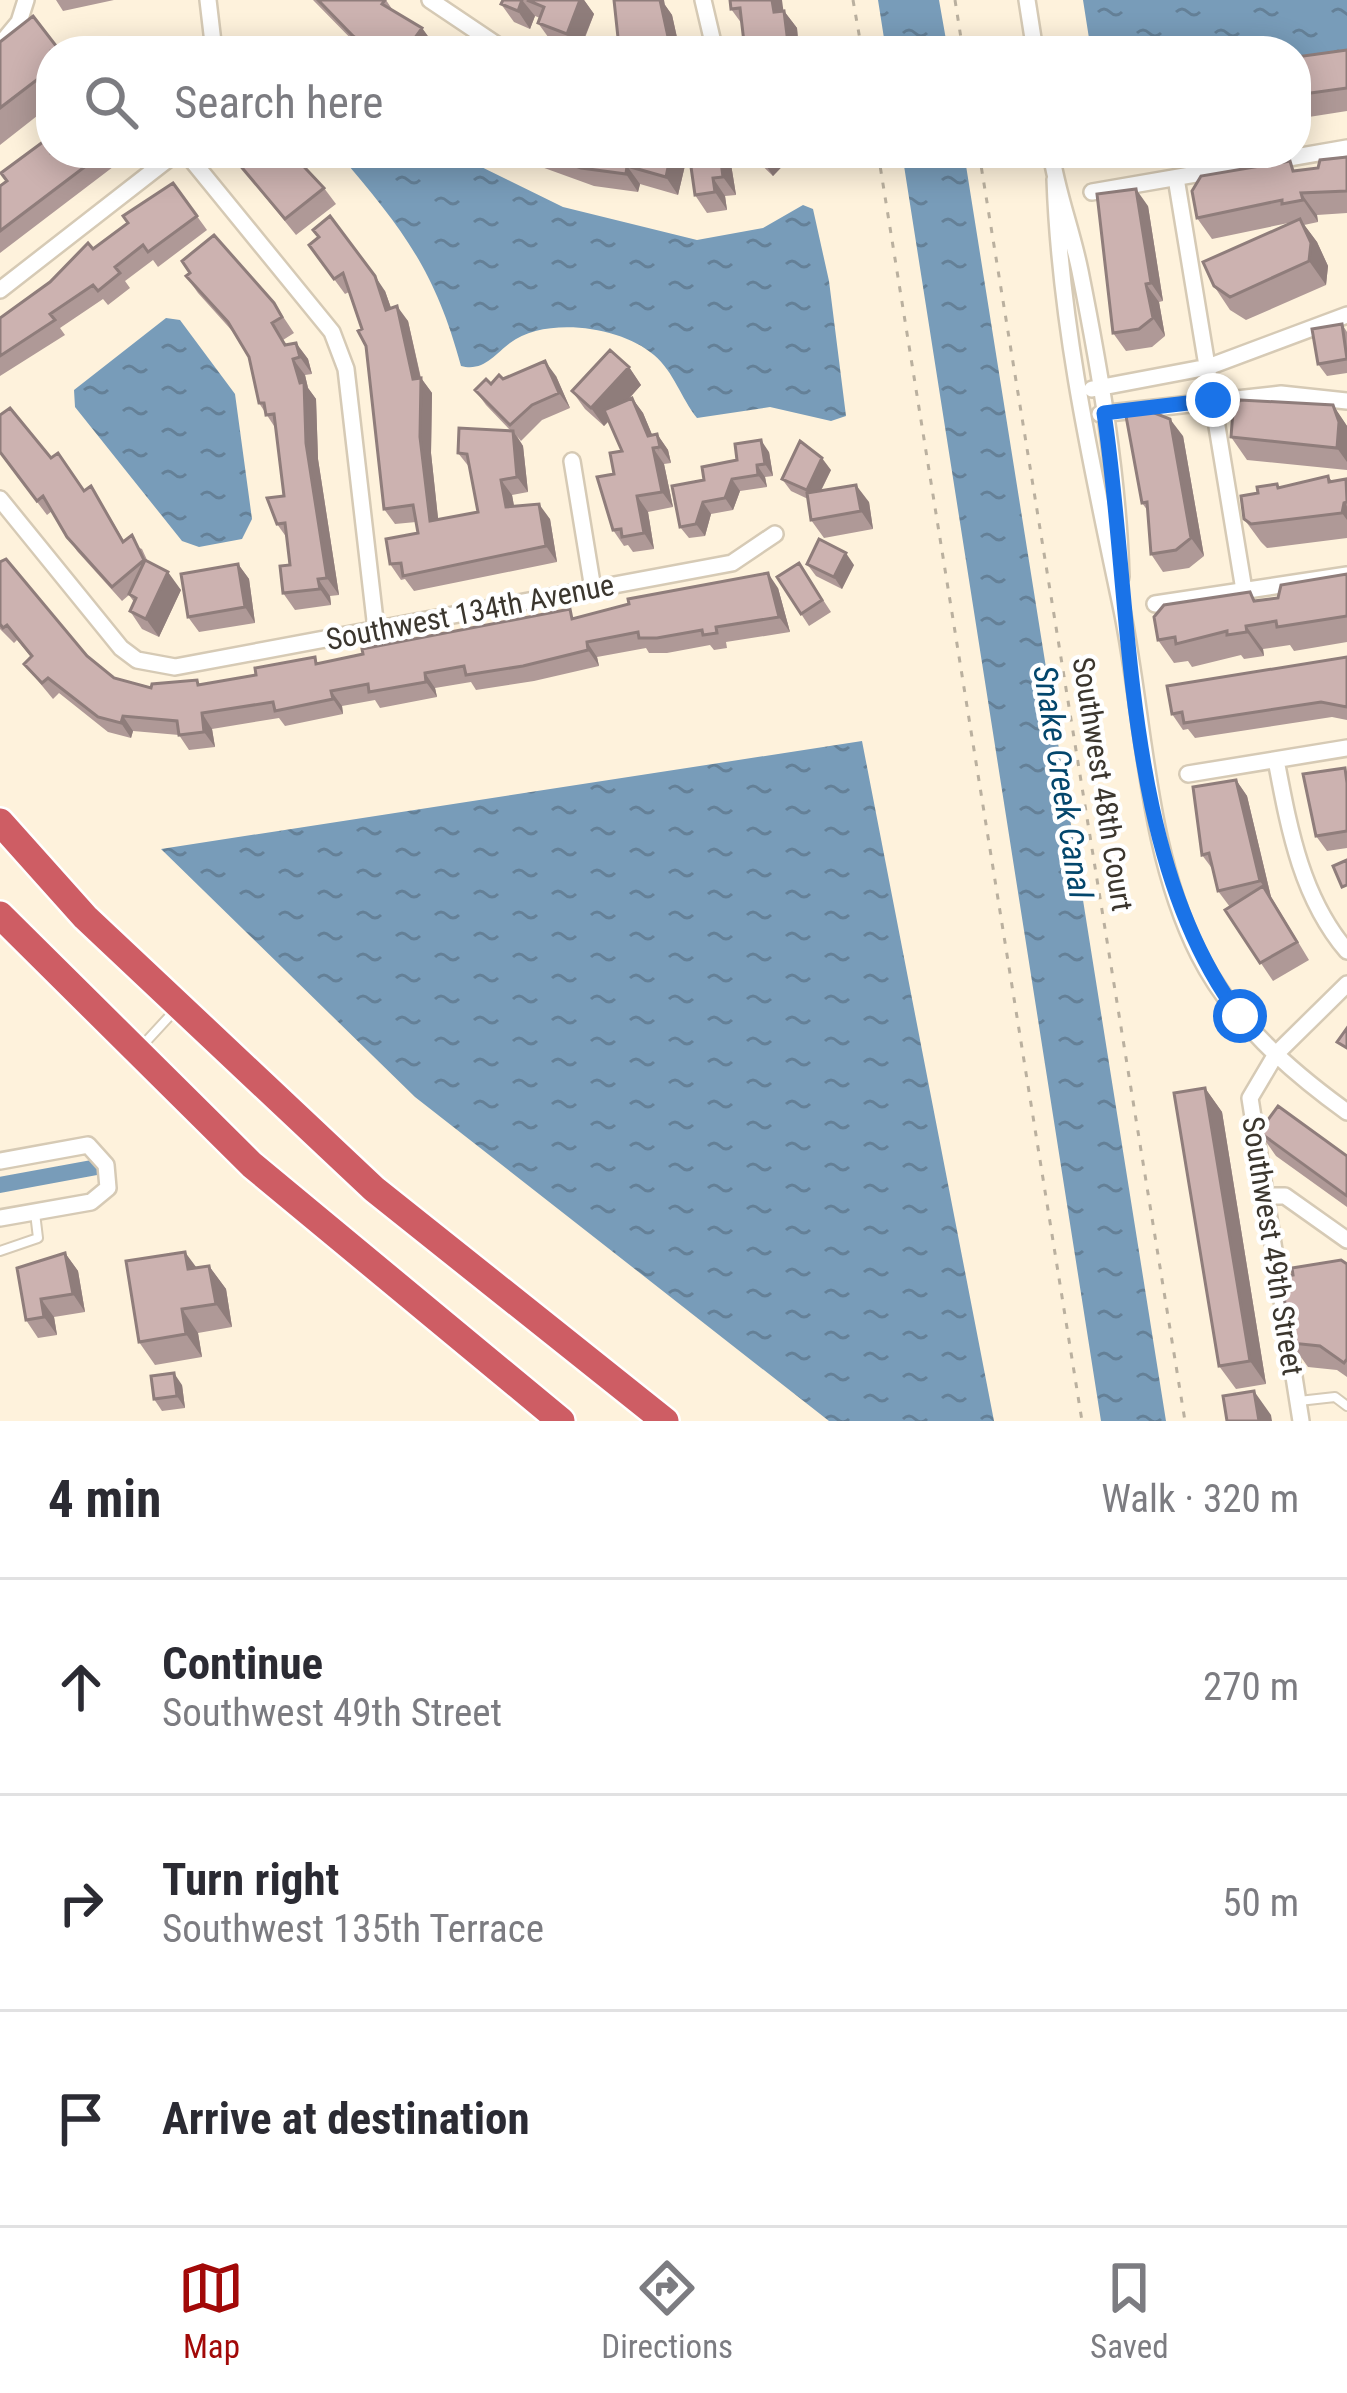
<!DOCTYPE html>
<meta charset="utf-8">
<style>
body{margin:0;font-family:"Roboto Condensed",sans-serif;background:#f2f2f3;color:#2b2b33}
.stop{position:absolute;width:36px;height:36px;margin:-27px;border:9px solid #1a73e8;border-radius:50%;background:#fff}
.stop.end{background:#1a73e8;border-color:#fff;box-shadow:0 3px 12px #0008}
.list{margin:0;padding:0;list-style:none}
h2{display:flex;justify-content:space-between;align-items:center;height:156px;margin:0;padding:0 48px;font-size:51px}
h2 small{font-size:39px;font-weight:400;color:#7c7c81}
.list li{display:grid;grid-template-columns:78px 1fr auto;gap:36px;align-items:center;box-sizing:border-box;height:216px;padding:0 48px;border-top:3px solid #e1e1e2}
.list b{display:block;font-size:45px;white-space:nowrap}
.list p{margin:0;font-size:39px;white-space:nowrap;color:#7c7c81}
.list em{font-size:39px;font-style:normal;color:#7c7c81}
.icon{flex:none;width:66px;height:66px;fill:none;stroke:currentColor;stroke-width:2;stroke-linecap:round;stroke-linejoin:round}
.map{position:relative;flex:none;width:1347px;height:1421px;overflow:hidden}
.search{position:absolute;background:#fff;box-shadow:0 6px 30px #0003;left:36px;right:36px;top:36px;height:132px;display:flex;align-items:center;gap:30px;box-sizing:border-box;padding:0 42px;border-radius:48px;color:#7c7c81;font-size:45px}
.sheet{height:804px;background:#fff}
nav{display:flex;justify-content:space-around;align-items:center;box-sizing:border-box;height:168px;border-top:3px solid #e1e1e2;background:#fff;font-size:33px;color:#7c7c81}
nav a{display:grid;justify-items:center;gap:6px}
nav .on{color:#a20908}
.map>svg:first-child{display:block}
</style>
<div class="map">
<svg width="1347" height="1421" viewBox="0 0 1347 1421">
<defs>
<pattern id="water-ripples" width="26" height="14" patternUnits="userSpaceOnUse" patternTransform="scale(3)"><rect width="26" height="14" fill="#789cb9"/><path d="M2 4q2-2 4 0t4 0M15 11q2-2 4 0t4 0" fill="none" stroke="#648097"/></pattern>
</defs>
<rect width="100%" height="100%" fill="#fef2dc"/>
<path fill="url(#water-ripples)" d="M878,0H939L948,51H886Z
M1083,0H1347V50L1296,57V51H1091Z
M338,153H453L563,207L697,240L763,228L803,205L813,209L829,281L846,416L831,421L770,407L697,418C681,398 674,372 654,355C621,326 545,316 510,343C494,355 483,372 461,366C435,269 401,227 338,153Z
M902,153H964L1166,1421H1101Z
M166,318L180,320L235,394L252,519L242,539L199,547L182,541L75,407L74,390Z
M862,741L994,1421H829L415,1097L161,849Z"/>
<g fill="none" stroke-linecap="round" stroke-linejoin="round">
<path stroke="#789cb9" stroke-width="16" d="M0,1185L97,1167"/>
<defs>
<path id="lane" d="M142,1046L177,1008
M0,1251L38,1238L35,1213
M1299,1401L1335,1397L1347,1406"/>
<path id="street" d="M208,0L214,51
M430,0L506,51
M703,0L715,51
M1027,0L1035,51
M0,45L19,22L26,0
M186,153L332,332L346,369L376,629
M1051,153C1057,193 1072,231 1080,271C1100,371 1118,475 1121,577
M1176,178L1244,590
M1055,179C1060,325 1092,467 1122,610C1145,723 1146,850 1199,955C1232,1020 1289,1070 1347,1112
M1092,192L1347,148
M0,290L176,153
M1092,389L1208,367L1347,315
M1100,414L1281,394L1347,401
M572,461L593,589
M0,499L121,648L137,660L175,667L732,563L775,534
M1155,604L1347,575
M1276,760C1289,828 1301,897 1347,951
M1188,774L1347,748
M0,1161L88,1145L106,1165L108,1188L91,1202L0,1218
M1266,1196H1285L1347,1240
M1301,1421L1250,1098L1276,1054L1347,984"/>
<path id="highway" d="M0,822L85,917L374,1189L665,1421
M0,915L252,1165L561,1421"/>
</defs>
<use href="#lane" stroke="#d6cab5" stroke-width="12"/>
<use href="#street" stroke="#d6cab5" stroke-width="20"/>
<use href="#highway" stroke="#fff" stroke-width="32"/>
<path stroke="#bab09f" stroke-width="3" stroke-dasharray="6 9" stroke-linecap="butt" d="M853,0L862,51
M955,0L963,51
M878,153L1082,1421
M979,153L1185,1421"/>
<use href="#lane" stroke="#fff" stroke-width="8"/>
<use href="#street" stroke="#fff" stroke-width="15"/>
<use href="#highway" stroke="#ce5d64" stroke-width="27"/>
</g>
<path fill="#af9997" d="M56,0H114L63,11Z
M313,0H386L394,12L422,28L435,46L431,51H363Z
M503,0H584L594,14L580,51L551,41L538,23L540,18L535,16L530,29L514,22L501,4Z
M730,0L784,11L797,28L799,51H745L742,24L731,9Z
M665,5L672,15L680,51H622L619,47Z
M0,42L51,51V105L0,145Z
M1347,50V111L1296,119V57Z
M51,153L130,154L0,253V186Z
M519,153H684L687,157L678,195L640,184L638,192L594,186L525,161Z
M689,153H727L730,158L736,195L725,196L727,210L707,213L695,195Z
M749,153H793L794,154L773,176Z
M233,157L324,188L336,204L296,235Z
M1347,157V213L1317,215L1318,222L1304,225L1317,242L1328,266L1326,285L1246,320L1230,310L1214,286L1293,222L1212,239L1197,218L1296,171L1318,168Z
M173,183L207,230L158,267L153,260L125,281L130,288L108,305L103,299L60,328L65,335L0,376V318L128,223Z
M1148,206L1163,301L1159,302L1165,336L1152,347L1126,351L1113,333Z
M309,245L385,291L391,308L408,321L421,378L432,393L431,453L438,519L478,512L470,468L458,453L511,431L486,405L475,390L503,379L556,376L570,408L542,420L521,441L517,436L523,446L528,492L512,495L514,506L550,519L557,562L414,591L405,579L401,580L390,564L418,533L416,522L395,524L384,509L366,346L362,329L349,292L345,294Z
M186,276L274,303L294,333L283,340L287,345L296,343L308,359L312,374L305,375L308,388L316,399L318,459L339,595L330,596L331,605L295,610L283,593L290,565L287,538L277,524L284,496L276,429L259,403L249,357L234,333L198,293Z
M1342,324L1347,332V373L1327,376L1318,364Z
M629,367L641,385L628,400L632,398L643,413L652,435L657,434L668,450L671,463L664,464L673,507L648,512L654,549L633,552L628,545L624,546L613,530L614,474L622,451L609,421L604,426L585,409L572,391Z
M1333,405L1347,426V470L1247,460L1231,437Z
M1183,436L1204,556L1189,568L1163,572L1151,554L1148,511L1142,503Z
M769,452L773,476L765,477L767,487L740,491L733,510L711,514L705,536L689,538L680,527L704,480L737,460Z
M0,453L51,458L84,491L91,486L124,541L142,549L148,562L181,590L159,637L142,629L130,611L134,602L129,595L122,601L77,551L52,511L47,515Z
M831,470L821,491L869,502L873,529L824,538L811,520L808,499L791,491L782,479Z
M1347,481V538L1267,548L1261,542L1244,519L1258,493L1280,488Z
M0,562L87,656L114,678L151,688L200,684L576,618L778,588L790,632L726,642L727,648L714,650L710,645L667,653H649L646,648L597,657L599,666L534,681L476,690L471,682L435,688L437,697L380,708L375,700L342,706L343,714L285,726L279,718L212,729L215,747L189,750L179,735L133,731L131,738L108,732L59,693L53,699L24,664L31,657L17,640L14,643L0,629Z
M799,563L831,612L809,626L777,577Z
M238,564L249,579L255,623L199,632L188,617Z
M807,564L854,565L842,589L816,576Z
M1347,574V642L1294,651L1290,645L1263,649L1264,656L1244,659L1241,655L1192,667L1188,661L1174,663L1158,640L1256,601L1278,598Z
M1347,657V720L1332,717L1195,738L1188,729L1183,730L1172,714Z
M1347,771V848L1327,851L1316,836Z
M1236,780L1247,796L1271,897L1309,960L1273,981L1225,910L1230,907L1218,891L1214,871L1202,855Z
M1205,1088L1222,1112L1266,1384L1236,1389L1219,1366Z
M1259,1132L1347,1156V1207L1276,1156Z
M65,1253L78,1271L85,1312L54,1317L57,1335L38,1338L26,1320Z
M1347,1264V1377L1337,1370L1308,1367L1291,1343Z
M209,1266L226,1289L232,1327L198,1333L202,1357L155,1365L139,1342L196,1268Z
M182,1385L185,1408L162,1411L154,1399Z"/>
<path fill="#8f7d7b" d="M522,0L535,16L530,29L518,11Z
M580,0H584L594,14L579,51L567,34Z
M655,0H664L665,5L672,15L680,51H674L670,46Z
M772,0H782L786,30L774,12Z
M784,11L797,28L799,51H789Z
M422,28L435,46L431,51H418L412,42Z
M671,153H684L687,157L678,195L666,177Z
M720,153H727L730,158L736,195L723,177Z
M766,153H793L794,154L773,176L761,158Z
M627,166L640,184L638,192L626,174Z
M713,178L725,196L727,210L715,192Z
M1136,189L1148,206L1163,301L1151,283Z
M1301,193L1317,215L1318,222L1303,200Z
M1300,219L1317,242L1328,266L1326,285L1309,261Z
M375,276L385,291L397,325L386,310Z
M1146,284L1159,302L1165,336L1153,318Z
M397,306L408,321L421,380V378L432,393L431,453L440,536L430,521L413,379Z
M296,343L308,359L312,374L300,357Z
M293,359L305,375L308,388L316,399L318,459L339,595L327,578L306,443L300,383Z
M545,361L556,376L570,408L559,393Z
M629,367L641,385L604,426L591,408Z
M632,398L643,413L659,451L648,436Z
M1333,405L1347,426V462L1337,448Z
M1170,419L1183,436L1204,556L1191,538Z
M513,431L523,446L528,492L517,477Z
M657,434L668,450L671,463L660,447Z
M761,440L769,452L773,476L765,464Z
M653,448L664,464L673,507L662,492Z
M822,458L831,470L815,502L807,490Z
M757,465L765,477L767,487L758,475Z
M1328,476L1345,499L1347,507V520L1342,513Z
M732,479L740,491L733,510L725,498Z
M501,480L512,495L517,522L506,507Z
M856,485L869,502L873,529L861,511Z
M637,496L648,512L654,549L644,533Z
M703,502L711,514L705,536L696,524Z
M539,504L550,519L557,562L546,546Z
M846,553L854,565L842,589L834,577Z
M238,564L249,579L255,623L245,607Z
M168,572L181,590L159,637L146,619Z
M768,573L778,588L790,632L779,617Z
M318,579L330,596L331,605L320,589Z
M1246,626L1263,649L1264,656L1247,632Z
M587,642L597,657L599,666L588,650Z
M425,673L435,688L437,697L426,682Z
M331,691L342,706L343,714L333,699Z
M202,713L212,729L215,747L204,732Z
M123,716L133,731L131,738L121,723Z
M1236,780L1247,796L1271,897L1260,881Z
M1205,1088L1222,1112L1266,1384L1250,1361Z
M185,1252L202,1275L188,1269Z
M65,1253L78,1271L85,1312L73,1294Z
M209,1266L226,1289L232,1327L216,1304Z
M41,1299L54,1317L57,1335L44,1317Z
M182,1309L198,1333L202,1357L186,1334Z
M174,1373L182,1385L185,1408L177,1396Z
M1254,1391L1271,1415L1272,1421H1259Z"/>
<path fill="#ccb2b0" stroke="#8f7d7b" stroke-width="3" d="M318,0H385L382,4L422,28L412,42L425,51H374L353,36Z
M503,0H522L518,11L501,4Z
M527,0H580L567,34L538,23L544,7Z
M614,0H660L670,46L656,48L657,51H625V46L619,47Z
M730,0H772L774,12L784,11L789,51H745L740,8L731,9Z
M33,16L60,51H51V69L0,108V42Z
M138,43L158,47L157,51H137Z
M442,44L455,51H437Z
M1347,50V88L1296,95V57Z
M51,136V153H103L0,231V186L7,181L1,173Z
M237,153H291L324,188L285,219L233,157Z
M540,153H671L666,177L627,166L626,174L581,168Z
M689,153H720L723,177L713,178L715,192L695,195Z
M1347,157V191L1301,193L1303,200L1282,204V200L1197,218L1192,191L1201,176L1290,161L1293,171L1318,168L1320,160Z
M173,183L197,216L148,252L143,245L115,267L120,273L98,291L93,285L50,314L55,320L0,356V318L50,282L88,243L93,249L128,223L123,216Z
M1136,189L1151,283L1146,284L1153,318L1139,329L1113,333L1097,194Z
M330,216L375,276L386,310L397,306L413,379L421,378L420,437L430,521L478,512L467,454L458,453L459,428L513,431L517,477L501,480L506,507L539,504L546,546L403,576L401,563L390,564L386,539L418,533L413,505L384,509L366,346L358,331L362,329L343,273L334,279L309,245L319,237L313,230Z
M1300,219L1311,243L1309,261L1230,297L1214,286L1203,262Z
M214,235L274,303L282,317L272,323L285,345L296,343L300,357L293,359L300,383L304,382L306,443L327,578L318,579L320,589L283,593L280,566L290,565L285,523L277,524L267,498L284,496L274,414L266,415L264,403H259L249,357L228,322L186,276L190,273L182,261Z
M1342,324L1347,359L1318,364L1312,329Z
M610,350L629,367L591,408L572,391Z
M545,361L559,393L532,405L510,425L475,390L486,379L491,384L499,375L503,379Z
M632,398L648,436L657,434L660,447L653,448L662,492L637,496L644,533L622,537L621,529L613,530L597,477L614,474L610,453L622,451L604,410Z
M1240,400L1333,405L1339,422L1337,448L1231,437L1233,411Z
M10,408L51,458L58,453L84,491L91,486L123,542L132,535L144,560L112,587L67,537L43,496L37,501L0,452V415Z
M1152,412L1170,419L1191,538L1176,550L1151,554L1147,502L1142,503L1126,416Z
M761,440L765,464L757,465L758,475L732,479L725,498L703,502L696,524L680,527L672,486L704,480L702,467L737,460L735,444Z
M800,441L822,458L807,490L782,479Z
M1328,476L1329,482L1346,479L1347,502L1344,503L1342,513L1251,524L1244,519L1241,496L1258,493L1257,487L1277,484L1278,488Z
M856,485L861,511L811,520L807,493Z
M819,539L846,553L834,577L807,564Z
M6,559L87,656L114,678L151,688L152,684L197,680L198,685L256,675L255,668L315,657L316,664L363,654L362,649L570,609L572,619L629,604L628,599L768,573L779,617L716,627L717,633L703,635L702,630L657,638H639L638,632L587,642L588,650L523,666L466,675L464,666L425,673L426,682L369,692L368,684L331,691L333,699L275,711L273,702L202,713L204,732L179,735L177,721L123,716L121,723L98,717L48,678L42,683L24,664L32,656L7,625L3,628L0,624V562Z
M145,560L168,572L146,619L130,611L136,598L129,594Z
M799,563L822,600L801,614L777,577Z
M238,564L245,607L188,617L181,574Z
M1347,574V616L1277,627L1276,621L1246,626L1247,632L1227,635V631L1176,644L1175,637L1158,640L1154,617L1164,605L1250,592L1254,601L1278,598L1281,585Z
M1347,657V707L1321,702L1184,723L1182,712L1172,714L1167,686Z
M1345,768L1347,783V831L1316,836L1303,774Z
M1236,780L1260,881L1218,891L1209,853L1202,855L1193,787Z
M1347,860V885L1342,887L1333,866Z
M1263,886L1297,942L1260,963L1225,910Z
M1347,1028V1048L1337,1042Z
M1205,1088L1250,1361L1219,1366L1174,1093Z
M1278,1106L1347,1156V1196L1259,1132Z
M185,1252L188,1269L209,1266L216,1304L182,1309L186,1334L139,1342L126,1261Z
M65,1253L73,1294L41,1299L44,1317L26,1320L17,1268Z
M1341,1260L1347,1264V1359L1344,1363L1320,1346L1291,1343L1281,1277L1293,1275L1292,1268Z
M174,1373L177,1396L154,1399L151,1376Z
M1254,1391L1259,1421H1227L1223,1396Z"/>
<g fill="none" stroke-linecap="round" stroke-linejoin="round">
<path stroke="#1a73e8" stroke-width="15" d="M1213,400L1104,413C1133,603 1120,858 1240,1016"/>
</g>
<g text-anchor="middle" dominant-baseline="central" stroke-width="9" stroke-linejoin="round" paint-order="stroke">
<g font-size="30" fill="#3b362e" stroke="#fff">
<text transform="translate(470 612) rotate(-11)">Southwest 134th Avenue</text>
<text transform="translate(1103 784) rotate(81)">Southwest 48th Court</text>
<text transform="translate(1273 1246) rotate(81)">Southwest 49th Street</text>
</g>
<g font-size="33" font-style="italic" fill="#03466c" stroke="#fff">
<text transform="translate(1063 782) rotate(81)">Snake Creek Canal</text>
</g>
</g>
</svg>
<div class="stop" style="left:1240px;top:1016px"></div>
<div class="stop end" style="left:1213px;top:400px"></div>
<div class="search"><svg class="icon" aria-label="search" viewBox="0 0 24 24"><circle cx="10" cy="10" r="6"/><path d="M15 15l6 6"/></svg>Search here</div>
</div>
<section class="sheet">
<h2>4 min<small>Walk · 320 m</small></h2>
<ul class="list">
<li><svg class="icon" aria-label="ahead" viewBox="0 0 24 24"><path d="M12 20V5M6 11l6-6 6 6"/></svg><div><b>Continue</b><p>Southwest 49th Street</p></div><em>270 m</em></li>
<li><svg class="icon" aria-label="right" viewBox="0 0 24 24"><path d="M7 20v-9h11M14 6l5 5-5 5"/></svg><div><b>Turn right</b><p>Southwest 135th Terrace</p></div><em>50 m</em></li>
<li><svg class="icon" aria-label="arrive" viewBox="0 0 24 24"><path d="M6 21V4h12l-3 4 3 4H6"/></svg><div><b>Arrive at destination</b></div></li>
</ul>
</section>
<nav>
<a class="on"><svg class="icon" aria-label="map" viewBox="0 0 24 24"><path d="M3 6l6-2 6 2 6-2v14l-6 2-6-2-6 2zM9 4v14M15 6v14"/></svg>Map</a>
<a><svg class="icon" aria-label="directions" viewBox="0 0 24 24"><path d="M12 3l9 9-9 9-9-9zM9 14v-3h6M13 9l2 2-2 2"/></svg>Directions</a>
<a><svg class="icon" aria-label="saved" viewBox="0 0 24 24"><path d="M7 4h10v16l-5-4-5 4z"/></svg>Saved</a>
</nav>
